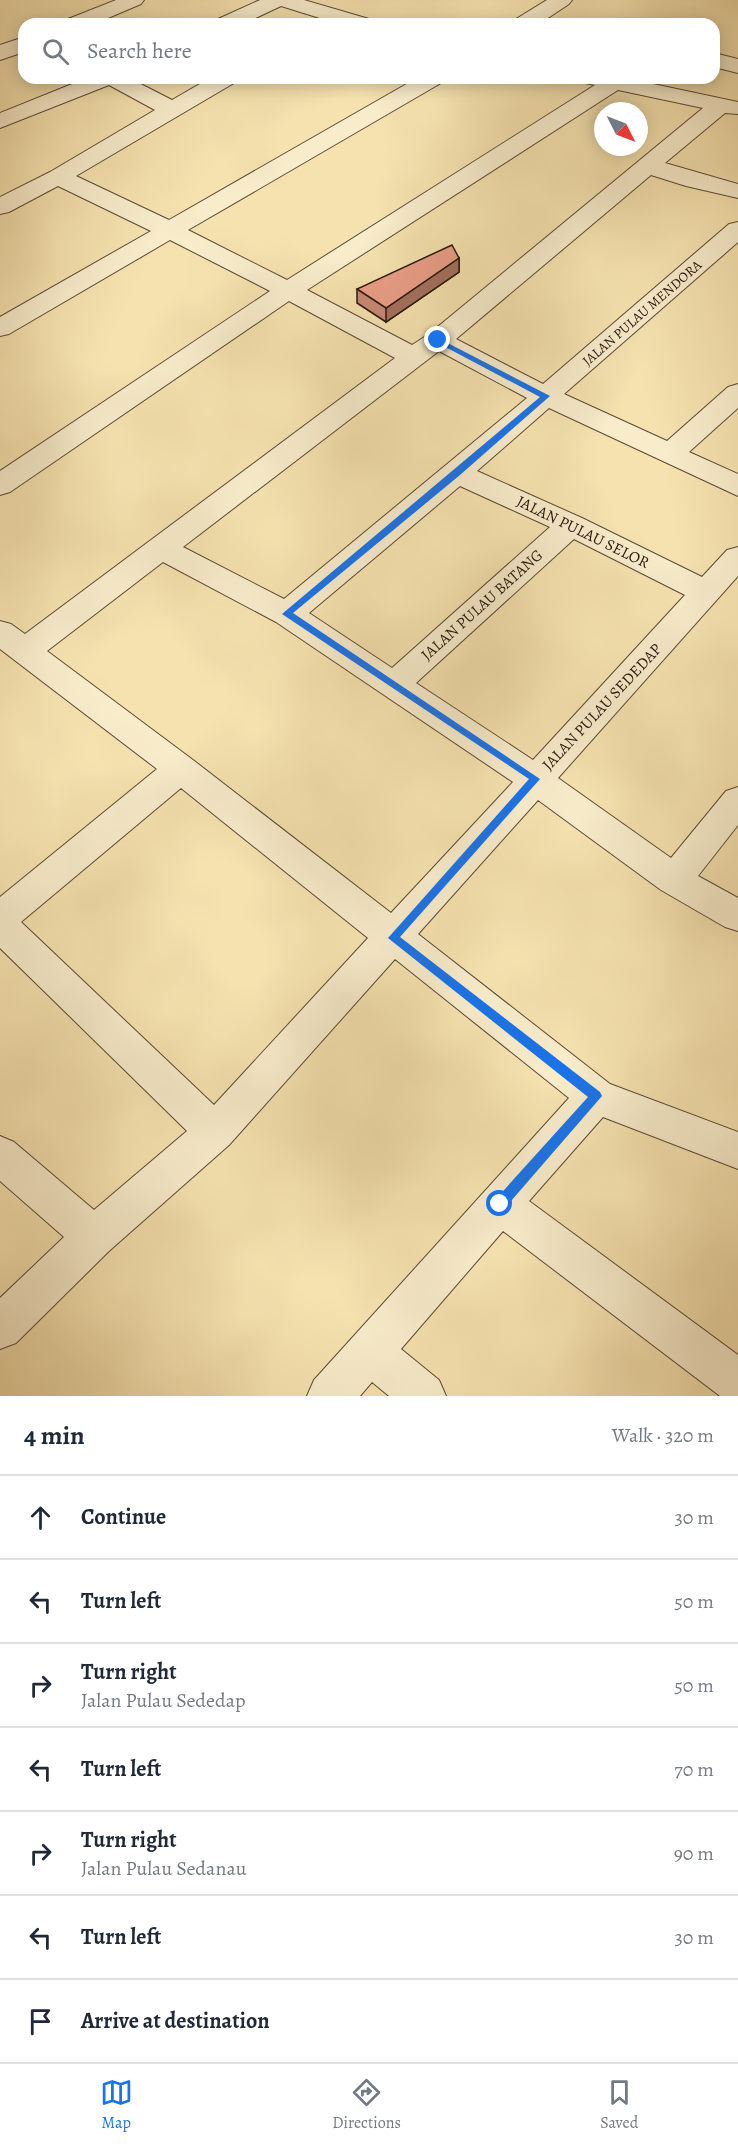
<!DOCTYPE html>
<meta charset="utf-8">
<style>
body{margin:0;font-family:Alegreya,serif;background:#f2f2f3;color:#1f2937}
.compass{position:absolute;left:594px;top:102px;width:54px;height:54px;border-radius:50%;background:#fff;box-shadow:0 3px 15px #0003;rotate:132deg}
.stop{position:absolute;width:18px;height:18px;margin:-14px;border:4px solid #1a73e8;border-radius:50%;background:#fff}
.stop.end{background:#1a73e8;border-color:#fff;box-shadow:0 2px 6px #0008}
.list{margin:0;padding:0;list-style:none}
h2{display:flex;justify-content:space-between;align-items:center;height:78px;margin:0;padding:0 24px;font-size:26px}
h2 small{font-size:20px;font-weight:400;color:#747a83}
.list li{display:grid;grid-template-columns:39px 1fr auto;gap:18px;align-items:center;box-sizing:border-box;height:84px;padding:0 24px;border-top:2px solid #e0e1e3}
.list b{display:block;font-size:22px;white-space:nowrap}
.list p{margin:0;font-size:20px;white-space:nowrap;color:#747a83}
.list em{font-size:20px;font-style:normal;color:#747a83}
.icon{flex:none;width:33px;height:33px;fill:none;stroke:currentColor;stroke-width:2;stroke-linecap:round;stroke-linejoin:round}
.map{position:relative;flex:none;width:738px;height:1396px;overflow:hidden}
.search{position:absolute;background:#fff;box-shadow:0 3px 15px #0003;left:18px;right:18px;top:18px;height:66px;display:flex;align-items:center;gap:15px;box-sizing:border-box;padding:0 21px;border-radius:18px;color:#747a83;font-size:22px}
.sheet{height:666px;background:#fff}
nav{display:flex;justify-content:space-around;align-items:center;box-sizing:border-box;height:84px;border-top:2px solid #e0e1e3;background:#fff;font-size:16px;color:#747a83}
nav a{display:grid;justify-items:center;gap:3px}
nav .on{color:#1a73e8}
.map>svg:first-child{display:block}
</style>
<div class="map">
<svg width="738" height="1396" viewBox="0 0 738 1396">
<rect width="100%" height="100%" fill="#f5e2af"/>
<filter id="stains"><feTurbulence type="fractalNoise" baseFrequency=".00333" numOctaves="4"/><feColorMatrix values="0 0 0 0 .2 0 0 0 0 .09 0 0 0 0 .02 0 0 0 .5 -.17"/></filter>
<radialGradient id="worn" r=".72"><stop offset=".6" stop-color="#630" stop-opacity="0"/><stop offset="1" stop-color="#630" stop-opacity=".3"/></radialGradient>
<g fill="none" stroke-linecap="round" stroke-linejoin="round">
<defs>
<path id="street" d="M116,0H144L141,4L94,24H65L68,19Z
M260,0H304L369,19L372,24H339L281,6L243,24H215L218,19Z
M547,0H572L569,4L539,24H513L516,19Z
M24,37V52L0,60V45Z
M714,53L738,59V73L714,67Z
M87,78H129L172,100L210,78H237L234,83L76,176L169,220L417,78H444L441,83L188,230L287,280L595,85L585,83L582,78H625L738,102V114L725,113L665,163L738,184V198L686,186L651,175L456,339L543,384L729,224L738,222V242L564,394L667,441L728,387L738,384V408L689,452L738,474V496L549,408L477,471L582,518L702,577L727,550L738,547V576L558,778L671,858L726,791L738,787V825L698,876L738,898V931L725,927L661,890L538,800L418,934L610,1084L738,1132V1169L603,1117L529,1201L738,1355V1396H720L503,1231L401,1349L439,1380L446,1396H389L372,1382L360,1396H307L314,1380L569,1098L395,959L229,1145L109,1251L16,1343L0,1349V1298L64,1237L0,1181V1136L14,1142L94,1210L187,1131L0,948V897L157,769L0,649V621L11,624L25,634L395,358L289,301L10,492L0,495V471L270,291L170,240L9,334L0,336V317L151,231L58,186L9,212L0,214V197L50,172L155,110L109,85L0,128V113ZM618,90L703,108L429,334L412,345L307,290ZM439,351L527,398L284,599L183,547ZM460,486L550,527L392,668L309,613ZM574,539L685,595L533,760L416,683ZM163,562L276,622L513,782L391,913L193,760L47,651ZM181,788L368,938L214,1105L21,922Z"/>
</defs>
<use href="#street" stroke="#5a4a36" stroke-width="2"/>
<use href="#street" fill="#f8eccb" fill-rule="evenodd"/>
</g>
<path fill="#c98874" stroke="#26180e" stroke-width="1.5" d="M459,258V272L386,322L357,303V289Z"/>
<path fill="#a46f5e" stroke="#26180e" stroke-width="1.5" d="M459,258V272L386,322V308Z"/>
<path fill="#ea9e87" stroke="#26180e" stroke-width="1.5" d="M452,245L459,258L386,308L357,289Z"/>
<path fill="#1a73e8" d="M438,338L550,396L460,475L293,613L540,779L400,937L600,1092L602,1096L504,1209L500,1210L493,1204L495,1200L588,1097L388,938L529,779L282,614L540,397L436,342L434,340Z"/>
<g text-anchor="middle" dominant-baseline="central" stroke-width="4.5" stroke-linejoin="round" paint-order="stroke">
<g font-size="14" fill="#26180e" stroke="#f8eccb">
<text transform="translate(642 313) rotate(-41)">JALAN PULAU MENDORA</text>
</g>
<g font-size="16" fill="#26180e" stroke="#f8eccb">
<text transform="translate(583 532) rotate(26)">JALAN PULAU SELOR</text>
<text transform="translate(482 605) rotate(-42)">JALAN PULAU BATANG</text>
<text transform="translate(602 707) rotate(-47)">JALAN PULAU SEDEDAP</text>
</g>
</g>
<rect width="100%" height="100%" filter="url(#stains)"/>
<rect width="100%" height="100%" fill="url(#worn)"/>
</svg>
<svg class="compass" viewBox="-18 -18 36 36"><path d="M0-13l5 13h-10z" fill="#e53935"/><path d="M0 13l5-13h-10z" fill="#747a83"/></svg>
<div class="stop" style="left:500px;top:1204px"></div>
<div class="stop end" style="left:438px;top:340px"></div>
<div class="search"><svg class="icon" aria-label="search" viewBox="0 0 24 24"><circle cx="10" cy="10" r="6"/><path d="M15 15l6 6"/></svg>Search here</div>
</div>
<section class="sheet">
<h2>4 min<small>Walk · 320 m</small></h2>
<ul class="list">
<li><svg class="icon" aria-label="ahead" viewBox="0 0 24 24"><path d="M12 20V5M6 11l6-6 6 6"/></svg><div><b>Continue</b></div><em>30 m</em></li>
<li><svg class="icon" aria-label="left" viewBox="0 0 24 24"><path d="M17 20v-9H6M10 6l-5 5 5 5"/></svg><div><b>Turn left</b></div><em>50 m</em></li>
<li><svg class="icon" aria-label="right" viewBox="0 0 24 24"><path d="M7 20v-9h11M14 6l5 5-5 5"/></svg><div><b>Turn right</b><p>Jalan Pulau Sededap</p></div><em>50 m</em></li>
<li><svg class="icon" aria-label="left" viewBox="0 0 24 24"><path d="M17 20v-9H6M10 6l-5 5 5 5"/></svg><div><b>Turn left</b></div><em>70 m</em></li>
<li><svg class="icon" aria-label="right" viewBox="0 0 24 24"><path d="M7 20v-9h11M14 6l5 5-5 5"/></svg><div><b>Turn right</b><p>Jalan Pulau Sedanau</p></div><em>90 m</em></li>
<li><svg class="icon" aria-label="left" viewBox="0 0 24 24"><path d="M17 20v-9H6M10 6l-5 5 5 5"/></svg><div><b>Turn left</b></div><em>30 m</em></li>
<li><svg class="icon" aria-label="arrive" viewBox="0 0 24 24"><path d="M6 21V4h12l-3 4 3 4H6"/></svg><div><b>Arrive at destination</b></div></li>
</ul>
</section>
<nav>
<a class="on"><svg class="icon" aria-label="map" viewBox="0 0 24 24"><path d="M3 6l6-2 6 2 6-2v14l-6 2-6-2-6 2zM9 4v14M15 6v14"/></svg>Map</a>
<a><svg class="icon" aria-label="directions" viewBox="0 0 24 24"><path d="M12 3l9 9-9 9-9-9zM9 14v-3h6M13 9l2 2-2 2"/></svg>Directions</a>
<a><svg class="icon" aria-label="saved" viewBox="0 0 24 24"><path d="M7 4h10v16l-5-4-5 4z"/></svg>Saved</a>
</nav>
